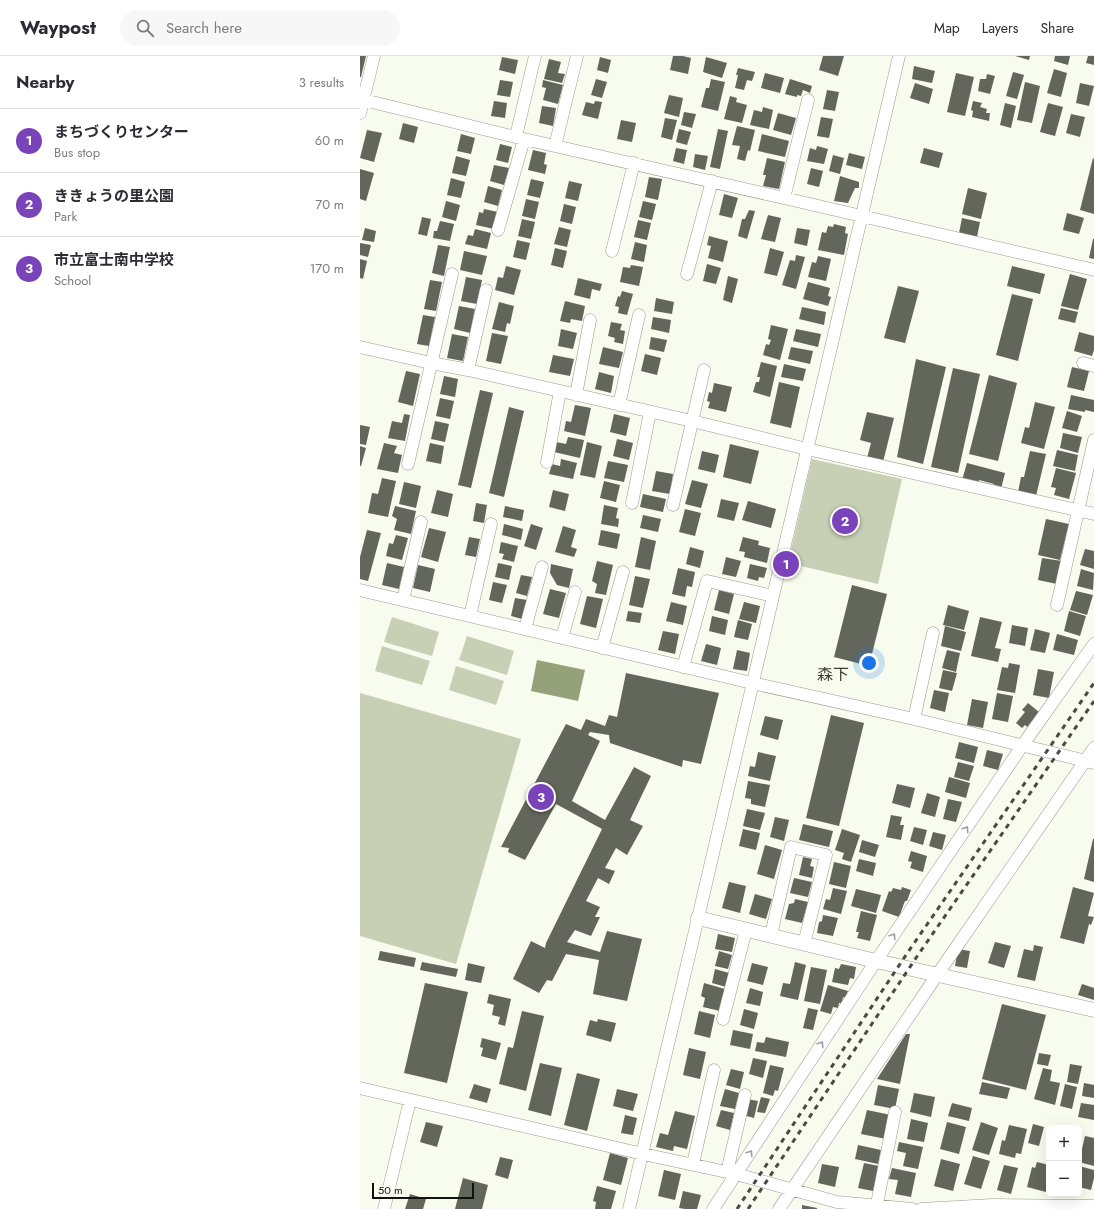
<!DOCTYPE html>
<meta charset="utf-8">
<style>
body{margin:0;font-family:Jost,"Noto Sans JP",sans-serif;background:#f7f7f7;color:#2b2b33}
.controls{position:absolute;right:12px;bottom:12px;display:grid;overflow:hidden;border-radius:6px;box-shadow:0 4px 16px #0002}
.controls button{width:36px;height:36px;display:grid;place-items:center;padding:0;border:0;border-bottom:1px solid #e1e1e2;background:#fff;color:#2b2b33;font:20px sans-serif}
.scale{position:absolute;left:12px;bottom:10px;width:102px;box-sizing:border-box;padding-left:4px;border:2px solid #11120e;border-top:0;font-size:11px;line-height:14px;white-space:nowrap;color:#11120e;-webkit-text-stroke:3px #f7fcee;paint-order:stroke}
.you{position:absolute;left:509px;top:607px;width:14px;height:14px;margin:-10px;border:3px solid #fff;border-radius:50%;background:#1a73e8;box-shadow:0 0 0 6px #1a73e833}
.badge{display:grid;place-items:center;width:26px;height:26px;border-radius:50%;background:#7b43b9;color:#fff;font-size:13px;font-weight:700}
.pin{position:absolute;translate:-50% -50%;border:2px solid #fff;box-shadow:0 1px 4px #0006}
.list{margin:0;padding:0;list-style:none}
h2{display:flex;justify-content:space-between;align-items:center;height:52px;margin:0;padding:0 16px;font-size:17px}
h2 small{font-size:13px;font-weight:400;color:#7c7c81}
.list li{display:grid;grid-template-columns:26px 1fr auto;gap:12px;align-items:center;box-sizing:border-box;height:64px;padding:0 16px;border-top:1px solid #e1e1e2}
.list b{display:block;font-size:15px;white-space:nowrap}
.list p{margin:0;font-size:13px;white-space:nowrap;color:#7c7c81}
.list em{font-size:13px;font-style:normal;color:#7c7c81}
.icon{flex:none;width:22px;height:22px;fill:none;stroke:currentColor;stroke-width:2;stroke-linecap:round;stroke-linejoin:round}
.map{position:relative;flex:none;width:734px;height:1153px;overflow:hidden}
header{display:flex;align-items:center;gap:24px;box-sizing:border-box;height:56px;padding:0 20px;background:#fff;border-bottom:1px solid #e1e1e2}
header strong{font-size:19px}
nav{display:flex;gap:22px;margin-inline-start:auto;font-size:14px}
.search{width:280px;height:36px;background:#f7f7f7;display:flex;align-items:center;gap:10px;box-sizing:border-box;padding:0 14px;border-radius:22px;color:#7c7c81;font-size:15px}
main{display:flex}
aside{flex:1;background:#fff}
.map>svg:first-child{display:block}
</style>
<header>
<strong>Waypost</strong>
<div class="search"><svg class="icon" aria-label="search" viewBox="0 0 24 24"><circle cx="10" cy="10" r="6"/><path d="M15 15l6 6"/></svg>Search here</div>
<nav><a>Map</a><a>Layers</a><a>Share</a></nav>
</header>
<main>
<aside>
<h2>Nearby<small>3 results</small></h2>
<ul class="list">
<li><span class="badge">1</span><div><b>まちづくりセンター</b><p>Bus stop</p></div><em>60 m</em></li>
<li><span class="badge">2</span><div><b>ききょうの里公園</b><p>Park</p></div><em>70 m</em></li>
<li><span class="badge">3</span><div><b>市立富士南中学校</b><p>School</p></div><em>170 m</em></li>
</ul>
</aside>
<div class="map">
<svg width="734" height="1153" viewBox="0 0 734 1153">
<rect width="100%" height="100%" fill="#f7fcee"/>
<path fill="#c7d0b5" d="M452,403L542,423L518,528L428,507Z
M32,561L79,576L72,600L24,586Z
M107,580L154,595L147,619L99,604Z
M22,590L70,605L62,629L15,615Z
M96,610L144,625L136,649L89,634Z
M0,637L161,683L96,908L0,880Z"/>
<path fill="#95a179" d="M177,604L225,614L218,645L171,635Z"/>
<path fill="#63675b" d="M0,0H6L1,21H0Z
M313,0H323L331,2L328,18L310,14Z
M463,0H484L478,20L459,14Z
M655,0H670L669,4Z
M695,0H710L708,9L694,5Z
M728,0H734V9L726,7Z
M142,1L158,4L155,18L139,14Z
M240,1L251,4L248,17L237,14Z
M346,1L367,7L362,22L343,16Z
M189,3L201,6L198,17L205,18L202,27L184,23Z
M554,10L575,15L572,27L552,23Z
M378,12L395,16L392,25L387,24L384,34L375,32L378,19H376Z
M694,13L707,17L701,41L687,37Z
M653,16L664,19L657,43L646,40Z
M405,17L424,22L420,37L401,32Z
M596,17L614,21L605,60L587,56Z
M627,18L635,20L630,38L618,35L620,23H626Z
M236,23L247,26L242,42L231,39Z
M351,23L365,26L358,55L341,51L346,32H349Z
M430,23L452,30L450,37L443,34L441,40L437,39V41L425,38Z
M140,24L153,26L150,41L137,39Z
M183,24L203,29L198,48L183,44L186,32L182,31Z
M665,26L680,30L672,67L657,64Z
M555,27L573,33L569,48L550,42Z
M720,27L734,30L729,50L716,47Z
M467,34L479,36L475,55L463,53Z
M309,39L323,42L319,61L304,57Z
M370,40L377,42L376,46L387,49L382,67L364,63Z
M134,45L147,47L145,62L131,60Z
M235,45L242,46L238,63L222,59L226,46L234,48Z
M613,45L622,47L620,51L627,53L626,57H630L629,65L612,61L613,55L611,54Z
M645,47L656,50L651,72L640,69Z
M688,47L703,51L695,80L680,76Z
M182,50L196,52L193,70L179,67Z
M403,51L413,54L409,73L390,69L394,54L402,56Z
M324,56L336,58L332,72L321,69Z
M418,57L436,62L431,79L413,74Z
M711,58L725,61L720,81L706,77Z
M461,61L473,63L469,82L457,80Z
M305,62L317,64L312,84L301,81Z
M261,64L276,67L272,86L257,83Z
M43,67L58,71L54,87L39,83Z
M377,70L395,74L390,95L388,94L385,105L377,103L380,90L372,89Z
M319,73L331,76L327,89L316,86Z
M358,73L368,75L360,113L350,111Z
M7,74L22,77L14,106L0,102Z
M101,78L115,82L111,98L97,95Z
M402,78L429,85L425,101L398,95Z
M140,88L152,91L148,107L136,104Z
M457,90L468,93L464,108L447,105L450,92L456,94Z
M316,92L327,94L324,108L313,105Z
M564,92L583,97L579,112L560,107Z
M173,94L186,97L184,108L187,109L185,118L168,114Z
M489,97L505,101L502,113L486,109Z
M335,98L348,100L345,114L333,111Z
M473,99L484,102L480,118L469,115Z
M96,100L110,104L106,120L92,117Z
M407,102L425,106L419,133L403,130L406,119H403Z
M733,102L734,103V158L720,154Z
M134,109L149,112L144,129L130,125Z
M451,112L463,115L459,131L447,128Z
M0,113L14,117L6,145L0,143Z
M480,120L499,126V132H495L488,147L474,145Z
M289,121L302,123L298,144L285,141Z
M91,122L105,126L101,142L87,139Z
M171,123L184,126L180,142L167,139Z
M209,125L222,128L218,145L205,142Z
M128,130L142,134L138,150L124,146Z
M608,132L627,137L621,163L602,158Z
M364,138L378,142L372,162L359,159Z
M166,143L179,146L175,163L162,160Z
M86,145L100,149L96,165L82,161Z
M283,145L296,148L292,164L279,161Z
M204,148L216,151L212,168L200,165Z
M124,153L138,156L134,173L116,169L119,156L123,157Z
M389,154L395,155L387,183L378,180L382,163H385Z
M707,157L724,162L719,178L703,174Z
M408,159L421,162L415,186L401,183Z
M62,161L71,163L67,180L58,178Z
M602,162L620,166L617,181L599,177Z
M162,163L175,166L171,183L158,180Z
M278,164L291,167L287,184L274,181Z
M80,165L94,168L90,185L73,182L74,175H77Z
M474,168L486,171L485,177L488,178L484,199L458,194L462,176L466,177L468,170L473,171Z
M199,171L211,174L207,191L194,188Z
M5,172L16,175L14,186L2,184Z
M437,172L450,174L447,190L434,187Z
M115,173L131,177L127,193L105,188L108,179L113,180Z
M349,180L368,185L363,206L348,202L351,190L347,189Z
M733,183H734V203L729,202Z
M157,184L170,187L166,204L153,201Z
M275,186L287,189L284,206L271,203Z
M0,187L11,189L8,201L0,199Z
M78,189L90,191L84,220L72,217Z
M195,192L207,195L203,212L191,209Z
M410,192L424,196L417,220L404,217Z
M104,195L127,200L122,219L100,214Z
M436,199L445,201L436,233L422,229L430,204L435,205Z
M458,200L471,203L466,225L448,221L452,206L456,207Z
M0,203L7,205L3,223L0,222Z
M347,208L361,212L356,228L343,225Z
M271,209L283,211L279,230L260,226L263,211L270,212Z
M146,210L161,214L154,239L135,234L138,221L143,222Z
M652,210L685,218L680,238L647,230Z
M710,218L727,223L718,254L701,250Z
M368,220L378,223L372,247L363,244Z
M106,221L122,224L117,248L101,245Z
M218,222L242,228L240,235L232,233L230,243L214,239Z
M70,224L82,226L76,255L64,253Z
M448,226L470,232L468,240L471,241L468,250L443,243Z
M538,230L559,235L545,287L524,282Z
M262,235L273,238L267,259L258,257L259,251L255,250L258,240L260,241Z
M652,238L673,243L658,305L636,299Z
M296,242L314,246L312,258L294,255Z
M205,245L225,250L222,265L211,263L210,267L200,265Z
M139,246L154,250L150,268L147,267L145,276L132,273Z
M99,250L115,253L110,277L94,273Z
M442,251L466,256L464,269L439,263Z
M701,252L718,256L715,267L698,263Z
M63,259L75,261L69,290L57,288Z
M293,261L311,264L309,277L291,273Z
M251,266L262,268L260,274L265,275L263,288L254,286L255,282L248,280Z
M411,269L428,273L420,304L403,299L406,288L409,289L411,284L408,283Z
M201,273L217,277L213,293L198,290Z
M436,273L461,278L458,291L433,285Z
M719,276L734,280V294L732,300L714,295Z
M132,277L148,280L141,308L126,305Z
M92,278L108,281L103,305L87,302Z
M291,281L307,284L304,296L289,293Z
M243,291L263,296L259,312L239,308Z
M431,291L453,295L450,308L428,303Z
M285,298L301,302L297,319L281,315Z
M193,299L214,303L210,320L189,316Z
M556,303L586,311L563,408L537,401Z
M401,306L417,310L410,341L393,336L396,326H399L400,321H397Z
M424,308L446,313L443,325L421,321Z
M712,311L729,315L724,335L707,331Z
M593,312L620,318L598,417L571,411Z
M46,315L60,318L53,350L38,346Z
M239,316L254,320L251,337L235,333Z
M629,319L657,327L638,405L609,398Z
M84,320L98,323L95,341L80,338Z
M419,326L440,331L431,372L410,367Z
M354,327L372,331L366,356L348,352L350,346L347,345L349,336L352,337Z
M120,334L133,337L111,432L98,429Z
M711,339L734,344V356L725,354V356L708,353Z
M80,342L94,345L90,363L76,360Z
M675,346L695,351L684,393L661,387L665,371L669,372Z
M215,349L231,352L225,380L204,375L206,365L211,366Z
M149,351L164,355L144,441L129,437Z
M707,355L722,360L717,376L702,372Z
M507,356L534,362L523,406L507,402L511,387L500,384Z
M44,358L50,359L45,385L28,382L32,365L42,367Z
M254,358L270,362L266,380L250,376Z
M75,365L89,368L85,386L71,383Z
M0,369L10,371L6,389L0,388Z
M703,377L722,381L718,397L700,392Z
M208,381L224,384L220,402L194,396L196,386L206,388Z
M257,383L273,387L269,404L253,400Z
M227,386L242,390L235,422L220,419Z
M24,387L37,390L34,397L42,399L38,417L17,413Z
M70,387L84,390L81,408L66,405Z
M370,388L399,395L391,428L363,421Z
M0,390L6,392L1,410H0Z
M697,394L718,399L715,415L693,410Z
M342,395L359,399L355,417L338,413Z
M670,395L686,398L676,440L658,436L661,421H664Z
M201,403L217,407L213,423L189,418L192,408L200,410Z
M248,405L268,409L264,426L244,422Z
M607,407L645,417L641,433L634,431V428L619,424L618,428L602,424Z
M696,412L716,417L709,443L694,439L696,432L691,431Z
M296,415L313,418L310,438L292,435Z
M22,422L36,425L28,461L8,457L12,437L18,438Z
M332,424L348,428L341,452L325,448Z
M244,425L260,429L256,446L240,442Z
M44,426L61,430L56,452L39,448Z
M77,434L93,438L88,461L71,457Z
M193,434L209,438L205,455L189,451Z
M283,438L306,443L303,456L280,451Z
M361,443L379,447L374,465L357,461Z
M388,445L416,453L411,472L382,464Z
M116,447L127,449L124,467L113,465Z
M244,449L258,452L256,462L259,463L258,471L241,468Z
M35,450L56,455L51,478L34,474L37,463L32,460Z
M145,450L164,454L162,465L143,461Z
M325,453L341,457L335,480L319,476Z
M283,459L301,463L298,476L280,472Z
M686,463L709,468L700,504L678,499Z
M144,468L163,473L161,484L142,479Z
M171,468L183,472L176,494L164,490Z
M203,470L216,474L211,491L217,493L214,501L195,496Z
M69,472L86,476L78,506L61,501Z
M7,474L21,477L8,525L0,523V501Z
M241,474L260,478L257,493L238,489Z
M36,479L48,482L42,504L26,500L29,487L33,488Z
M109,481L120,483L116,501L105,499Z
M281,481L296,485L290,514L275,511Z
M383,481L399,485L398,489L410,492L407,507L384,501L385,496L379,495Z
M141,486L158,490L154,506L142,503L144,498L139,497Z
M330,491L344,495L340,512L326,508Z
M725,493L734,495V513L720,509Z
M366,501L381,505L376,521L362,518Z
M682,502L702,505L697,528L678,524Z
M237,505L253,509L246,539L235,537L237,528L232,525Z
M27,507L44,511L39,533L22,529Z
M138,507L152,510L149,524L135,521Z
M191,508L213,513L209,532L197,529L190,517Z
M390,508L407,512L404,522L399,521L398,525L387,522Z
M58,509L75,513L70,536L53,532Z
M318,512L335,516L332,531L327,530L325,541L312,538Z
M721,513L734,517L733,534L717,530Z
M161,519L172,521L167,540L156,537Z
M275,520L290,523L283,552L269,549Z
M133,526L147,529L142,547L129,544Z
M492,529L527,538L509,610L474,601Z
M190,533L206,537L199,562L183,558Z
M359,534L374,538L369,558L354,554Z
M716,535L733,539L727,559L710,554Z
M227,540L243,543L236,572L220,568Z
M155,542L167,544L162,563L151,560Z
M311,546L327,550L323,569L306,565Z
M384,546L400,550L396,567L379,563Z
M588,549L609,555L604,574L583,569Z
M268,555L282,557L280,567L266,565Z
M709,555L726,560L720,580L704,575Z
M352,560L368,564L365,579L349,575Z
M620,561L642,566L635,592L641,593L638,606L611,600Z
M378,564L392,568L388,584L374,581Z
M652,569L668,572L665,590L649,587Z
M585,570L606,576L601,595L581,590Z
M675,573L690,577L685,597L670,594Z
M303,575L319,578L315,598L298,594Z
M697,578L718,584L714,599L693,594Z
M346,588L361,592L357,609L341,605Z
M377,594L390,597L387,615L373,613Z
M587,594L600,597L596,616L582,612Z
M649,607L660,609L655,637L637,634L642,611L648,612Z
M678,613L694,616L689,642L673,639Z
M583,614L597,617L592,635L579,632Z
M266,617L359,637L341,708L323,704L322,711L250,687L249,679L230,676L228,679L240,685L212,745L245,764L274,711L291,720L270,764L283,770L267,799L256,792L245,812L255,815L249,828L238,822L226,845L240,851L235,861H240L231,880L215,874L207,886L240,896L247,875L282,883L267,945L233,938L239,904L206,898L192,925L187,924L179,937L153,923L171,885L185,892L186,887L242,773L196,748L165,804L148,796L149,792L141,791L206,668L221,674L226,663L245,670L249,659L257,661Z
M574,634L589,637L585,656L570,652Z
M637,637L653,640L648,666L632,663Z
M612,643L628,646L623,672L607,669Z
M668,647L679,656L667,671L665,669L662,672L656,667L665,656L662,654Z
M471,659L504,667L479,770L446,762Z
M405,660L423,664L418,684L400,679Z
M599,686L618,691L614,707L595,702Z
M627,694L643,698L638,714L623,710Z
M398,696L416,700L410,725L388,720L390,710L395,711Z
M598,706L614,710L609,725L594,721Z
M589,721L610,727L606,742L585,736Z
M388,725L410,729L405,751L391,748V743L385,742Z
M537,728L555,732L550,752L532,747Z
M567,737L580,741L575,761L561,757Z
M588,743L602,746L596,766L583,763Z
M387,753L405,757L400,774L383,770Z
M531,759L542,761L540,769H544L541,784L526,781Z
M415,761L429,764L424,785L410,781Z
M443,768L473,775L469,791L439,784Z
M554,771L567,774L563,789L550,785Z
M383,773L400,777L396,794L379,790Z
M482,773L500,779L491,806L482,803L484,797L475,794Z
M573,776L586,779L582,794L569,790Z
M733,783H734V826L724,823Z
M502,784L519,789L515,801L499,796Z
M405,789L422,794L414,823L397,818Z
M551,795L567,800L563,816L550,812L552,806L548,805Z
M443,801L452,803L450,810L454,811L452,822L439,819Z
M499,803L516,807L513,820L496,815Z
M474,806L491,810L486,832L469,828Z
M434,822L452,826L448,841L430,837Z
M369,826L386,830L380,857L362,852Z
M542,831L551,834L547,845H545L539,861L522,855L529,835L531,836L533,832L541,834Z
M713,831L734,837L728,860L734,861L731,869L729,868L724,888L700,882Z
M473,832L487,835L481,858L463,853L466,843L470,844Z
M496,833L521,839L516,857L491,850Z
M395,838L412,843L406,863L389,858Z
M435,843L448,846L442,867L425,863L429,848L434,847Z
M501,855L517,859L510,885L497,882L499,876H496Z
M463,859L478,862L473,880L457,877L459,866L462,865Z
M358,878L375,882L372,896L355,893Z
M635,886L651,890L644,912L628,907Z
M674,889L683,891L675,925L657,921L664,893L673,895Z
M598,893L610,895L607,912L595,910Z
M20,895L56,902L54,911L18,904Z
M359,895L372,899L368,913L355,910Z
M62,906L98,913L96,921L60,914Z
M435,906L446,909L438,944L420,940L423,927L430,928Z
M108,907L125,911L121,927L105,924Z
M392,907L408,911L403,929L387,925Z
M481,908L496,911L494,923L490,922L488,929L472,926L475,912L479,913Z
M451,911L467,914L460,948L444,945Z
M355,913L369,917L366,931L352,927Z
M65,927L108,936L87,1027L44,1017Z
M344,927L365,933L360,955L343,951L345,942L341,940Z
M722,928L734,932V944L718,939Z
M468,929L488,935L485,942L483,941L482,947H479L478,952L473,951L471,958L460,955Z
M390,932L403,936L400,950L386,947Z
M129,938L151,943L145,970L138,968L140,961L132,959L134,949L127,947Z
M642,948L686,959L666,1034L622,1023Z
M448,952L458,954L453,974L443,972Z
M384,953L398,957L394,973L380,969Z
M162,955L184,960L166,1035L139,1028L148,991L153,992Z
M339,955L355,959L350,982L334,978Z
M238,963L256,967L251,986L226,979L230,964L237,966Z
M373,974L393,978L390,993L370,989Z
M546,978H550L540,1028L517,1023Z
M406,981L429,986L426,1001L395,995L397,986L404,987Z
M122,982L141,987L136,1004L121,1000L123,992L120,991Z
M329,992L346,996L340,1023L323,1019Z
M679,997L691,999L688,1010L677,1008Z
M393,1002L407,1005L403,1022L389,1018Z
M180,1007L202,1012L191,1060L168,1054Z
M710,1008L722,1010L718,1028L707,1026Z
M410,1009L424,1012L418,1035L415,1034L413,1040L403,1037Z
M683,1012L692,1014L690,1025L700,1027L695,1049L674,1043Z
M371,1013L384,1016L380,1033L366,1029Z
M217,1017L240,1023L227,1075L204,1069Z
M622,1026L650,1032L647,1043L619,1038Z
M724,1027L734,1029V1042L722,1040Z
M114,1028L131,1033L127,1047L109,1042Z
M705,1028L717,1031L712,1053L700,1050Z
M518,1029L539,1033L535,1053L514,1049Z
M257,1033L278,1038L273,1055L253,1050Z
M365,1033L379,1037L375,1053L360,1050Z
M554,1037L575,1041L571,1061L550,1056Z
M401,1041L410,1043L405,1057L397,1056Z
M387,1043L398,1045L394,1062L383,1059Z
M592,1047L612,1052L609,1065L588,1060Z
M721,1047L734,1049V1064L718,1061Z
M361,1054L374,1057L370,1074L356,1070Z
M507,1054L531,1059L526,1083L501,1078Z
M315,1055L335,1060L327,1093L314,1090L313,1095L296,1091L300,1077L308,1079Z
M265,1059L277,1062L273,1079L261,1077Z
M551,1063L568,1067L564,1086L547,1083Z
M66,1066L83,1070L77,1091L60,1086Z
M587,1066L606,1071L599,1098L580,1093Z
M621,1066L638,1072L629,1099L612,1094Z
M673,1068L684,1071L679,1090L668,1087Z
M649,1069L667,1073L661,1098L656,1097L655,1102L639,1098L642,1084L645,1085Z
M719,1076L722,1077L719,1086Z
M725,1080L734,1082V1110L719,1106Z
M539,1086L563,1091L558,1113L543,1110L546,1097L537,1095Z
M498,1089L521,1094L518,1108L495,1103Z
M250,1097L268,1102L261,1129L243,1124Z
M613,1100L630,1105L621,1133L604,1128Z
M140,1101L153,1104L148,1123L135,1119Z
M581,1103L600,1108L593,1135L574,1130Z
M677,1106L689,1109V1125L686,1136L667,1131L672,1111L675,1112Z
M504,1107L519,1110L513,1135L498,1132Z
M462,1108L479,1111L475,1131L458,1127Z
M644,1109L658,1112L651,1138L637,1134Z
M719,1110L734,1114V1122L731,1134L719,1131Z
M532,1112L556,1117L551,1141L535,1138L538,1124L529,1123Z
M304,1114L321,1118L315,1144L298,1140Z
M103,1122L128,1129L122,1153H95Z
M237,1130L256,1135L251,1153H235L236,1146L233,1145Z
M323,1135L341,1139L337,1153H325L319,1152Z
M50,1138L66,1143L63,1153H45Z
M442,1149L457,1152V1153H442Z"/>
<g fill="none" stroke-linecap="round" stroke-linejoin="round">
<defs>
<path id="minor" d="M0,43L164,83L424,142L734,214
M0,57L14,0
M156,80L175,0
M195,90L217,0
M424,142L448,44
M138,174L164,83
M252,195L274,107
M327,218L352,125
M0,291L71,307L108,314L332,365L447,393L734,458
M723,307L734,310
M108,314L126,234
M216,339L230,264
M259,349L279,259
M187,406L200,335
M48,408L92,218
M272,447L290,356
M313,449L344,314
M0,534L392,627L554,663L734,707
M43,544L61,466
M697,549L734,384
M110,560L131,468
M165,573L182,511
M202,582L215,536
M242,592L263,516
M323,611L347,525L413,540
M554,663L573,577
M411,879L431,791L466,799L444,888
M363,963L386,874
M0,1032L283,1098L376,1118L477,1146L552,1153
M333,1108L354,1014
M367,1116L385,1039
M24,1153L50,1044
M269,1153L338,862L539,0
M353,1153L516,905L662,690L734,588
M419,1153L577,919L734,692
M516,1153L535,1056
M561,1153L632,1149L734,1150"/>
<path id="tertiary" d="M338,862L516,905L734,954"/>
</defs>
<use href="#minor" stroke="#979c8f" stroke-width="13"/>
<use href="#tertiary" stroke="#979c8f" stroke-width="15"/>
<use href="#minor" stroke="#fff" stroke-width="12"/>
<use href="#tertiary" stroke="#fff" stroke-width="14"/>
<path stroke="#4a4b45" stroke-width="3" stroke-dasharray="5 5" stroke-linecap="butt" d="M377,1153L548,896L734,627
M388,1153L558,899L734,645"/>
</g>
<defs><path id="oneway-chevron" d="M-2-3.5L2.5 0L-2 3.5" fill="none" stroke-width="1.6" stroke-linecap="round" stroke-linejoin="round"/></defs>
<g stroke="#a0a09f">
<use href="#oneway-chevron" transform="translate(606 773) rotate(-56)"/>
<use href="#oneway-chevron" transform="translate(533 880) rotate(-56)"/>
<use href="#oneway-chevron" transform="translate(461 988) rotate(-56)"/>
<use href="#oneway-chevron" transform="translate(390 1097) rotate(-57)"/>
</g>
<g text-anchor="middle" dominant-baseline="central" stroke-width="4" stroke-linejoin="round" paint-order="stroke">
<g font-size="16" fill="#3e4136" stroke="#f7fcee">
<text x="473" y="618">森下</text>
</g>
</g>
</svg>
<div class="controls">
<button>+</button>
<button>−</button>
</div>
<div class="scale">50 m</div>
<div class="you"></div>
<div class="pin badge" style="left:426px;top:508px">1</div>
<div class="pin badge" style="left:485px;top:465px">2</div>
<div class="pin badge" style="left:181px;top:741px">3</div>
</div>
</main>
